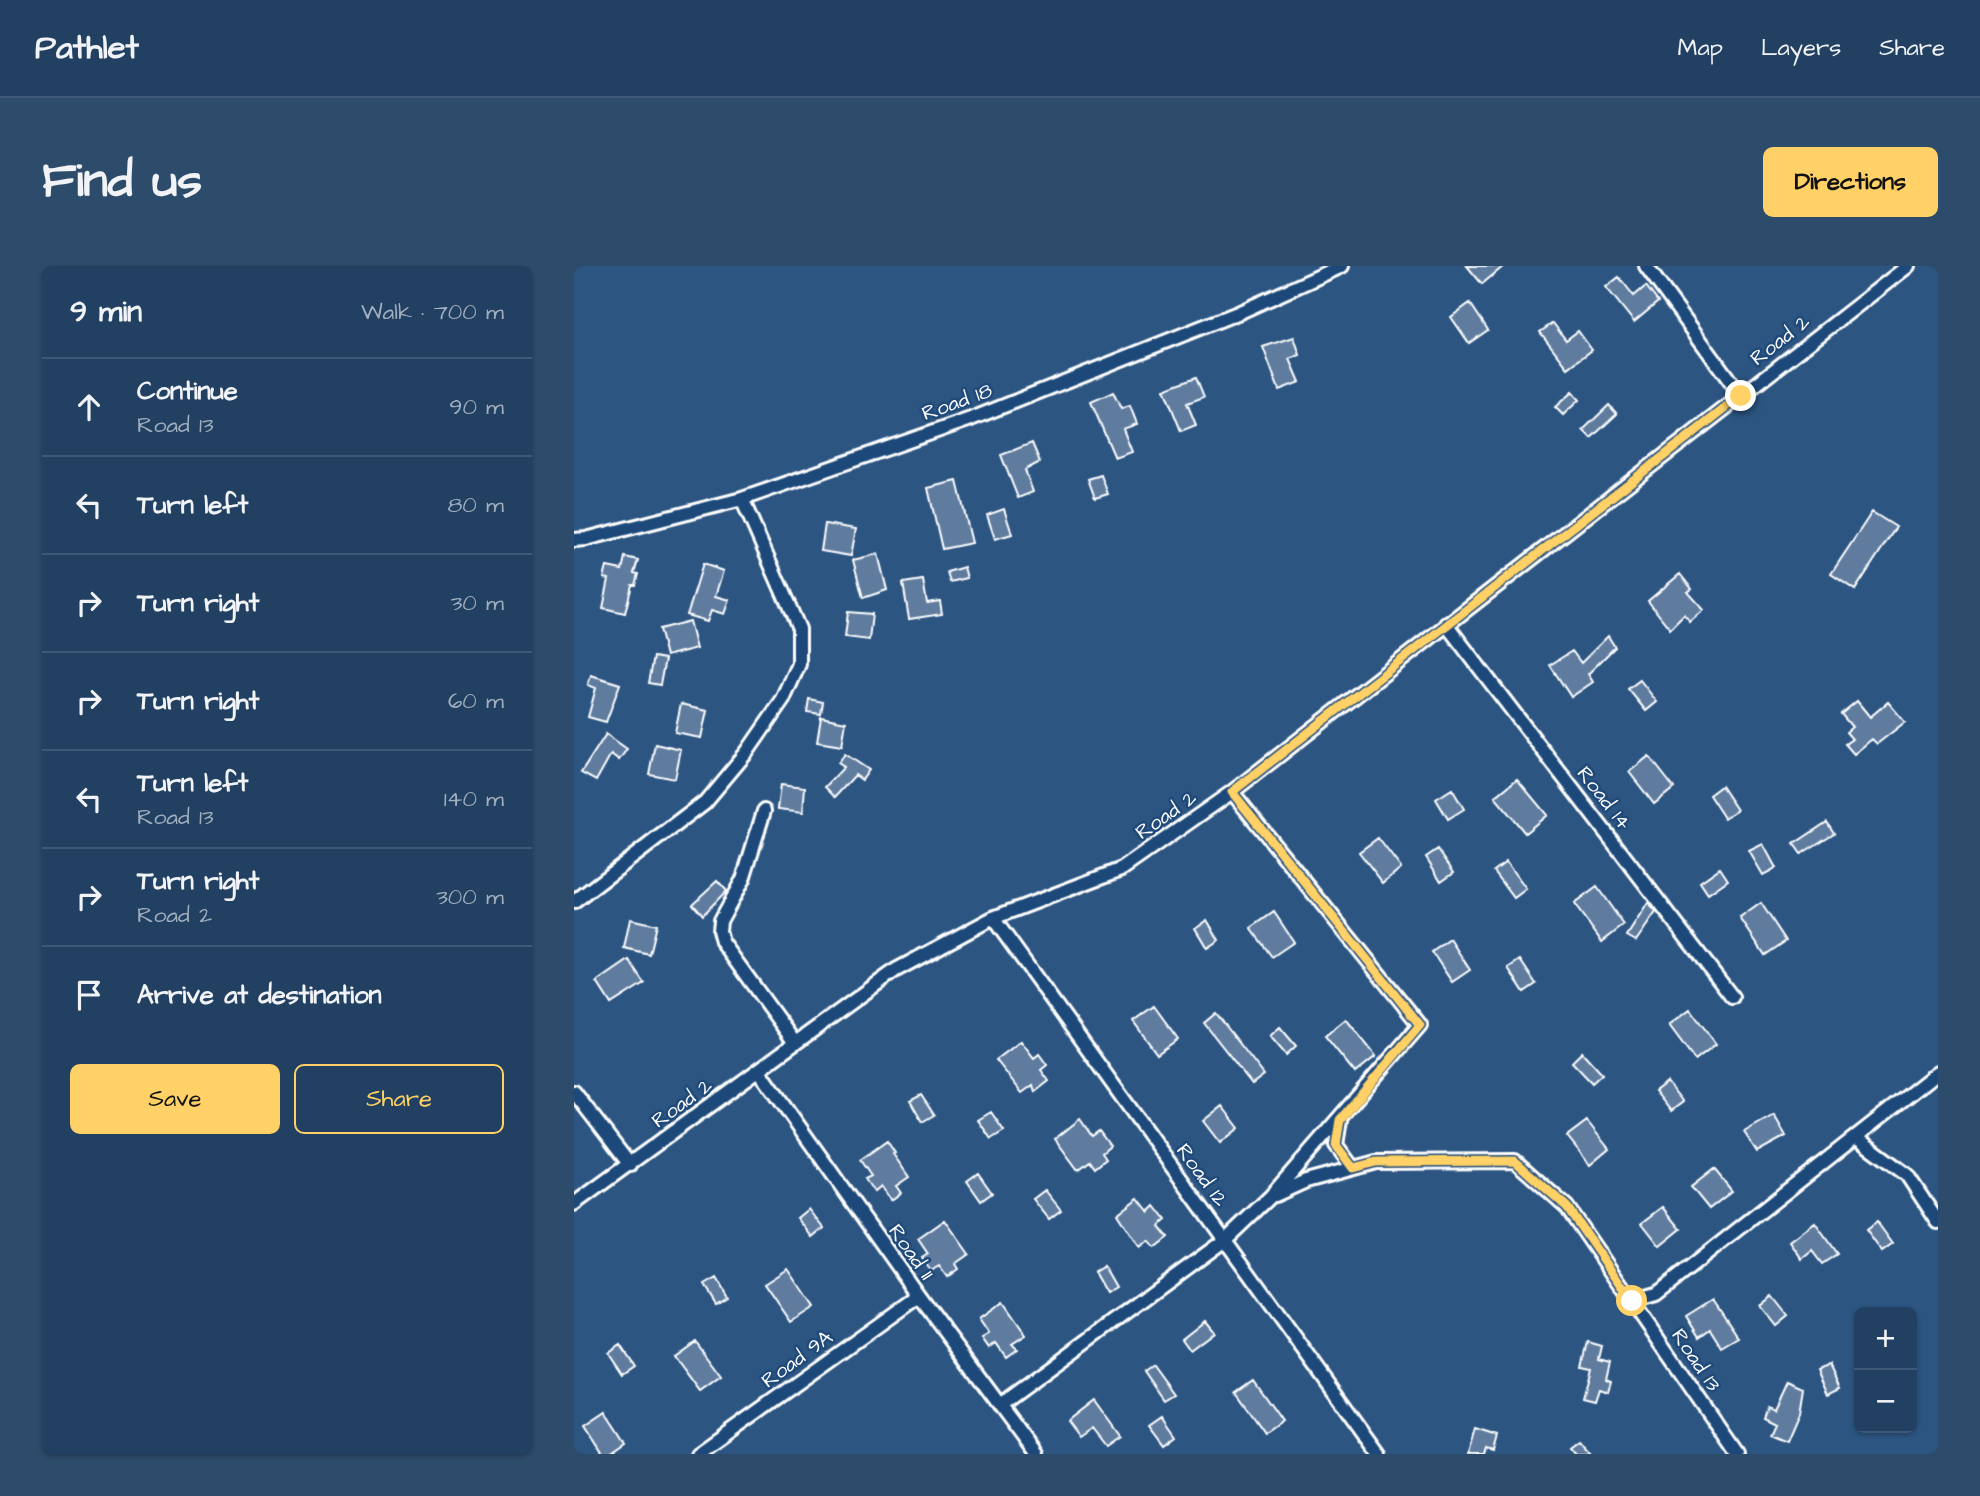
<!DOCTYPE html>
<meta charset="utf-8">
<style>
body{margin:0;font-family:"Architects Daughter",sans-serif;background:#2d4b6b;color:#f1f3f6}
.controls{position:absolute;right:21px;bottom:21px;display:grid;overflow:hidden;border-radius:10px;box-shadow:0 2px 5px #0004}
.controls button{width:63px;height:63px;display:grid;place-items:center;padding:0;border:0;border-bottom:2px solid #3e5977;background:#214062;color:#f1f3f6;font:35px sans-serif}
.stop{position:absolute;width:21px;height:21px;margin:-16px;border:5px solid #ffd166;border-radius:50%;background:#fff}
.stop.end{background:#ffd166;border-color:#fff;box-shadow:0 2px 7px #0008}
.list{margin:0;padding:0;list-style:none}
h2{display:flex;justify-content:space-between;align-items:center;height:91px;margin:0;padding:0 28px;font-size:30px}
h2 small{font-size:23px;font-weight:400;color:#a2afbe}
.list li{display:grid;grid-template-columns:46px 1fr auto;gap:21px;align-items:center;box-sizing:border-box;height:98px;padding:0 28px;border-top:2px solid #3e5977}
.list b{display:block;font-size:26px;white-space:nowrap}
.list p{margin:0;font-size:23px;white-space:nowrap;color:#a2afbe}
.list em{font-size:23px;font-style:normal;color:#a2afbe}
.actions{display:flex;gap:14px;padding:21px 28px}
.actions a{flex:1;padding:16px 0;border:2px solid #ffd166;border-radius:10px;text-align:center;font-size:24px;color:#ffd166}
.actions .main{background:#ffd166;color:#111}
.icon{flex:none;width:38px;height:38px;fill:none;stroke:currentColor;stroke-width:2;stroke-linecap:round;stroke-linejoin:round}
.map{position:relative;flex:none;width:1364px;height:1188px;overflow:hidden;border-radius:10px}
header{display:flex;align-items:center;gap:42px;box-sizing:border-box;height:98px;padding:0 35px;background:#214062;border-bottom:2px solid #3e5977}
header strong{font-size:33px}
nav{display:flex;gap:38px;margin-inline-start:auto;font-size:24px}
.intro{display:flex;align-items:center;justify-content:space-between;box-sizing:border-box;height:168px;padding:0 42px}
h1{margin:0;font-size:49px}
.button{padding:18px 32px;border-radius:10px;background:#ffd166;color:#111;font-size:24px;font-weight:700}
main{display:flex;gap:42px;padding:0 42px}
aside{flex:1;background:#214062;border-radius:10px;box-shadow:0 2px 5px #0004}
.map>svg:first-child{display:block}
</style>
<header>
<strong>Pathlet</strong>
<nav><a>Map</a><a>Layers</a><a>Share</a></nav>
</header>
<div class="intro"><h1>Find us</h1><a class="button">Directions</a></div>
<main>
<aside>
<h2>9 min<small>Walk · 700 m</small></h2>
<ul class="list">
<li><svg class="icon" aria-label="ahead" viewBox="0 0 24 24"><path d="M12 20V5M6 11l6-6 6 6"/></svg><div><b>Continue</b><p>Road 13</p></div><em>90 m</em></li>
<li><svg class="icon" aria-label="left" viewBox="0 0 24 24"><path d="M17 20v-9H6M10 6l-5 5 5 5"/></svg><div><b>Turn left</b></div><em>80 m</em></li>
<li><svg class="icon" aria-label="right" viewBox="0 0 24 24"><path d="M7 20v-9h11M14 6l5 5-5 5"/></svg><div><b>Turn right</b></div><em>30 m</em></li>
<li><svg class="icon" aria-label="right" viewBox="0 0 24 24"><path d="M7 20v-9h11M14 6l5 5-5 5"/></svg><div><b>Turn right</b></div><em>60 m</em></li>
<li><svg class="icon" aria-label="left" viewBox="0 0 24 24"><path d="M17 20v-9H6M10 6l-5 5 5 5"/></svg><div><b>Turn left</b><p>Road 13</p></div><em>140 m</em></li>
<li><svg class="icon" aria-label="right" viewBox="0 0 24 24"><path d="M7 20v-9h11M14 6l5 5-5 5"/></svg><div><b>Turn right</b><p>Road 2</p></div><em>300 m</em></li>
<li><svg class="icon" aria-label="arrive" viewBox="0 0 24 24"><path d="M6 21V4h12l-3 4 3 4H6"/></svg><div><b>Arrive at destination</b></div></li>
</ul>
<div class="actions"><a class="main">Save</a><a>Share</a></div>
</aside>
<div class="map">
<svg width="1364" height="1188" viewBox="0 0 1364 1188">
<rect width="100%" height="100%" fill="#2c5582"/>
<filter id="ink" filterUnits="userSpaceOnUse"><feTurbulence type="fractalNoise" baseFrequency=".0143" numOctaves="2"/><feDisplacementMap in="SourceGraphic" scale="14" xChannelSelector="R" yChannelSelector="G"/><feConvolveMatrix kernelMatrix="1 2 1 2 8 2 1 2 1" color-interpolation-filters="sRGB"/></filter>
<g filter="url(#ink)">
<path fill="#5e7c9f" stroke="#fff" stroke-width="2" d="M893,0H930L908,18Z
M1045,11L1060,30L1072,20L1084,36L1060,56L1032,21Z
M896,37L914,64L895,77L877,51Z
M979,57L992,74L1004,65L1018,84L994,102L966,66Z
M720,71L726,89L716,93L726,116L705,124L689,81Z
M622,111L630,131L613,137L622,159L607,165L590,123Z
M539,126L547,143L556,140L563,158L549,163L558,186L541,192L517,136Z
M998,126L1005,134L989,149L981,141Z
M1035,139L1043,148L1017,172L1009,164Z
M458,177L466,196L451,204L459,226L444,232L427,189Z
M527,209L534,228L521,232L514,213Z
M383,215L398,277L368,283L354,222Z
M430,243L438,268L421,273L413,249Z
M1298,246L1322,261L1281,324L1257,308Z
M251,258L282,263L277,290L247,285Z
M304,288L313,324L289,332L279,294Z
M51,291L64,294L60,307L64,308L61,319H58L51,347L29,342L35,313L30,312L33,301L48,304Z
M129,298L150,305L142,330L156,334L151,348L138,344L134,355L113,349Z
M390,301L393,312L376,316L373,306Z
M1106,308L1118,323L1114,326L1130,344L1116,356L1110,349L1096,363L1074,335Z
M349,314L353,337L366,335L368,348L335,353L329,317Z
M274,346L298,348L295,374L271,371Z
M116,355L123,382L92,390L85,363Z
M1034,370L1041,381L1014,408L1019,416L997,431L976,399L998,385L1007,397Z
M79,391L91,393L86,419L74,417Z
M17,409L46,418L32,456L14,451L22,422L14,419Z
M1066,414L1083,436L1072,445L1054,423Z
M235,433L249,436L247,448L233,446Z
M1283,435L1296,451L1314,436L1331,456L1303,478L1298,473L1280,488L1271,478L1278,473L1272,466L1278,461L1267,448Z
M107,438L134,444L128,472L101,467Z
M247,451L272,456L268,480L243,476Z
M32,468L53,483L45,494L37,488L22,515L7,507Z
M81,478L107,484L101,513L75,508Z
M271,488L295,504L288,514L281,509L261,531L251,521L270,501L264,497Z
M1075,490L1100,522L1080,538L1055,506Z
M943,513L973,549L951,567L921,531Z
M207,518L231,521L229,546L204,543Z
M1147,520L1163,544L1150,552L1135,529Z
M878,523L890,543L874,553L862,533Z
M1253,556L1260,567L1227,588L1220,578Z
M804,572L827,602L809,617L785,586Z
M1189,578L1202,602L1189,609L1175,585Z
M864,583L880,606L867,615L852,591Z
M932,596L952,623L940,632L920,605Z
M1146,602L1154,614L1134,628L1126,616Z
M143,615L152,625L128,650L118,638Z
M1023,621L1050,659L1028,676L1000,638Z
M1074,637L1082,646L1062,675L1053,670Z
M1187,637L1212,675L1191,689L1166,652Z
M700,646L720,676L698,691L677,662Z
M56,653L82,659L75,688L50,682Z
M633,654L645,674L633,682L621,662Z
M876,673L896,704L878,716L858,686Z
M55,694L70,717L37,738L23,716Z
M946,694L962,718L950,726L934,702Z
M580,740L604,773L583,788L559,755Z
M1116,743L1142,778L1121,794L1095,759Z
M642,747L690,809L678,818L630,757Z
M772,753L802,790L781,807L751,770Z
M706,761L722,780L712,789L696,770Z
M447,775L460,792L465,788L473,799L467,804L475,815L461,826L459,819L448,827L422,794Z
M1008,786L1028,808L1018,817L998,796Z
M1093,816L1109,836L1097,845L1081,825Z
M347,829L360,849L348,856L336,835Z
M648,840L665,862L646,877L629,855Z
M417,846L430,865L417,873L404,854Z
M1200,849L1212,870L1183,886L1170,866Z
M506,853L518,870L525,865L536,880L528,887L532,893L521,902L516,895L504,904L481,873Z
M1013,855L1035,883L1016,899L993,870Z
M313,875L321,887L319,888L335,911L322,920L327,927L317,934L307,920L300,926L291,913L297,910L286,894Z
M1140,903L1158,925L1135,943L1117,921Z
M404,907L418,927L407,935L393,915Z
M471,924L487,944L475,953L459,933Z
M564,932L575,946L581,940L592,954L585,960L594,971L580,982L574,975L565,982L543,948Z
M1089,941L1107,963L1086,980L1068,957Z
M235,943L250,962L239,971L224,952Z
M371,954L395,988L381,998L384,1003L373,1011L365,1000L357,1005L348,992L354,988L344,973Z
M1303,956L1319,978L1308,986L1292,964Z
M1241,957L1263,988L1248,998L1238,985L1228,993L1216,976Z
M530,1000L542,1021L532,1027L520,1006Z
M214,1003L240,1041L217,1056L191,1018Z
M142,1012L153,1031L142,1038L130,1019Z
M1198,1030L1214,1050L1202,1060L1186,1040Z
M1139,1033L1165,1072L1148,1082L1136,1063L1125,1071L1112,1050Z
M429,1036L452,1069L438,1078L443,1083L432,1091L422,1077L415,1082L408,1072L415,1068L405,1053Z
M631,1055L640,1066L616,1084L608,1073Z
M121,1075L147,1110L126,1125L100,1090Z
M1014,1076L1028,1080L1025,1093L1036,1096L1032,1113L1037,1115L1034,1126L1025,1123L1021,1135L1009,1132L1017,1102L1008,1100Z
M46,1079L60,1100L48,1108L34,1087Z
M579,1099L600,1128L590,1134L570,1105Z
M1255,1099L1266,1122L1254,1128L1243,1104Z
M679,1114L708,1155L691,1167L662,1126Z
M1213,1115L1229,1122L1225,1147L1213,1175L1196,1168L1201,1157L1189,1151L1193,1140L1200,1143Z
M520,1134L546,1170L532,1180L518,1162L505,1171L493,1155Z
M32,1146L52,1177L36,1188H29L11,1160Z
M588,1150L602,1170L590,1179L575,1159Z
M901,1163L923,1170L919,1184L912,1182L910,1188H894Z
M1005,1174L1017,1188H1002L996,1181Z"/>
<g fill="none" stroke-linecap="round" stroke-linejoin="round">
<defs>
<path id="street" d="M1072,0L1167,130
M0,274L12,273L168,233L397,153L666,46L768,0
M872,358L1158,731
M190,545L169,613L146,655L145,665L148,676L221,777
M0,636L131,536L173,486L209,434L225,398V363L168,233
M419,652L805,1188
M185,804L345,1030L462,1188
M0,826L56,899
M766,854L762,879L779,902
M1283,872L1333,909L1364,956
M701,929L732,915L802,896L941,895L993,941L1163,1188
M0,938L322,704L419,652L548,603L658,526L1334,0
M1058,1035L1082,1028L1364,806
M427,1138L651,974L697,930L846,759L658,526
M124,1188L345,1030"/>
</defs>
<use href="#street" stroke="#fff" stroke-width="18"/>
<use href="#street" stroke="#1f4a7a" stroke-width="12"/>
</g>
</g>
<g fill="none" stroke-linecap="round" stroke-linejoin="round" filter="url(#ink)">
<path stroke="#ffd166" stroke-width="9" d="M1058,1035L993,941L941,895L802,896L779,902L762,879L766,854L846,759L658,526L1167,130"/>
</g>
<g text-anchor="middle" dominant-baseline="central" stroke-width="5" stroke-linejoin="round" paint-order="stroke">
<g font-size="21" fill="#fff" stroke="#1f4a7a">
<text transform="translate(1206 74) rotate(-38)">Road 2</text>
<text transform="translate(383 136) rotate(-20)">Road 18</text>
<text transform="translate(1030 532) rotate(52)">Road 14</text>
<text transform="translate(592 549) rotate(-35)">Road 2</text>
<text transform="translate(108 837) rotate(-36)">Road 2</text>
<text transform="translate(628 909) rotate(54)">Road 12</text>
<text transform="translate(337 986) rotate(55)">Road 11</text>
<text transform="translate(223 1093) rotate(-36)">Road 9A</text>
<text transform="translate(1122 1094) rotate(56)">Road 13</text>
</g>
</g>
</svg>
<div class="controls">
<button>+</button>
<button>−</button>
</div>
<div class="stop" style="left:1058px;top:1035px"></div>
<div class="stop end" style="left:1167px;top:130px"></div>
</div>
</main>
